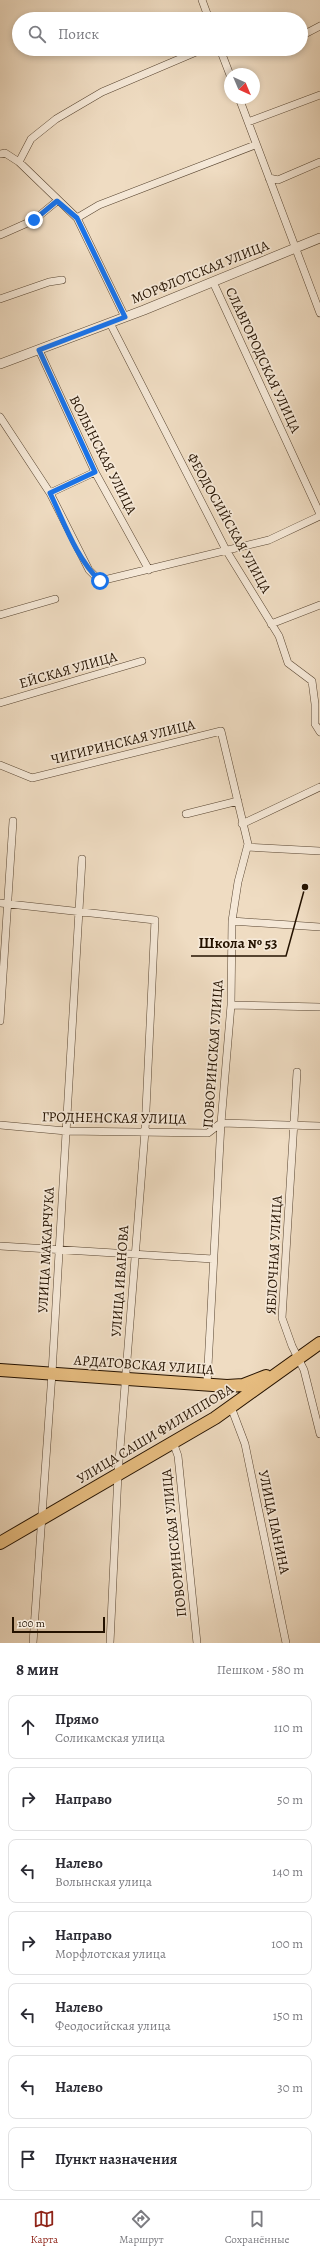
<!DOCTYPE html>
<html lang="ru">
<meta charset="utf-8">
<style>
body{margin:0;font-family:Alegreya,serif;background:#f7f7f7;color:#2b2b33}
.compass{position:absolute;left:224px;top:68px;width:36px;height:36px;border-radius:50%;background:#fff;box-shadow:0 2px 6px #0003;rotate:136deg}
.scale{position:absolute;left:12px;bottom:10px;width:93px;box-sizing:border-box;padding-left:4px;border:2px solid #241200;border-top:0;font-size:11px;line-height:14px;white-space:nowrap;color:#241200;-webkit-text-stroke:3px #f5e8d7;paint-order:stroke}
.stop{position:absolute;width:12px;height:12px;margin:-9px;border:3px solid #1a73e8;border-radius:50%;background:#fff}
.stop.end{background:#1a73e8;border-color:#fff;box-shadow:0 1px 4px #0008}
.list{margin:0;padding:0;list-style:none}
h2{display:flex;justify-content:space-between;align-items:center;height:52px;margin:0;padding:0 16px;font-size:17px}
h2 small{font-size:13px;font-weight:400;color:#7c7c81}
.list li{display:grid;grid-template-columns:26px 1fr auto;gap:12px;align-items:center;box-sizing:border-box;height:64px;margin:0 8px 8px;padding:0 8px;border:1px solid #e1e1e2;border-radius:8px}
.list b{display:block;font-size:15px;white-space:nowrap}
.list p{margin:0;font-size:13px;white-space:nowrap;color:#7c7c81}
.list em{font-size:13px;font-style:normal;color:#7c7c81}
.icon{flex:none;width:22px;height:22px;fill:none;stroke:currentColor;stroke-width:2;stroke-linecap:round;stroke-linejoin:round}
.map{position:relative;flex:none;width:320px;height:1643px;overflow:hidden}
.search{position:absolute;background:#fff;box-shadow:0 2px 6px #0003;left:12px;right:12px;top:12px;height:44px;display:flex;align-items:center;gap:10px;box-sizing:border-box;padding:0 14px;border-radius:22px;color:#7c7c81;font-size:15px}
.sheet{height:556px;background:#fff}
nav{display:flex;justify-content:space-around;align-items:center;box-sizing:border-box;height:56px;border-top:1px solid #e1e1e2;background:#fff;font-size:11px;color:#7c7c81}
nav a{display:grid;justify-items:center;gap:2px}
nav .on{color:#8f2418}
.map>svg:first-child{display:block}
</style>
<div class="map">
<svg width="320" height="1643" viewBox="0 0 320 1643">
<rect width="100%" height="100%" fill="#efdcc2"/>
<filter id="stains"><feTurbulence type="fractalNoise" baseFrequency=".005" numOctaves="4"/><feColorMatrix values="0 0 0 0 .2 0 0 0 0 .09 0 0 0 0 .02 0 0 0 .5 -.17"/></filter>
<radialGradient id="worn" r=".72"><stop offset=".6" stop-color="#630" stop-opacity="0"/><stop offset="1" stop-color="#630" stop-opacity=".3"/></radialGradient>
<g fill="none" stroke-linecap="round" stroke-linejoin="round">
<defs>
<path id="minor" d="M202,0L209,19
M301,36L320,26
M220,49L230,75
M239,98L320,313
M248,122L320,95
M0,154L5,153L19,162L31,139L56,119L102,92L203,49
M19,162L77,218L125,317
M269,178L278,180L320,162
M77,218L99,205L255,145
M0,235L34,220L57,201
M213,282L320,514
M0,299L49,282L62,280
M110,323L226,550L279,636L288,663L312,681L315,704V724L320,732
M39,350L95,472L149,570
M0,417L50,493L89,570L100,581L269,540L320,516
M50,493L95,472
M0,615L55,599
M271,624L320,605
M0,703L142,661
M0,765L32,778L221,731L248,844L238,882L232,921L231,1005L221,1123L207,1385
M186,814L238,801
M242,824L320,787
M247,847L320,851
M0,903L155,920L145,1131L118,1474L110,1643
M232,921L320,927
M231,1005L320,1007
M0,1021L13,821
M297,1072L282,1318L292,1346L304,1370L320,1434
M0,1125L66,1131L208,1133L221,1123L320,1126
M0,1246L213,1259
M231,1407L245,1444L286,1643
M173,1442L178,1456L197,1643
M33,1643L52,1373L82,859"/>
<path id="tertiary" d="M0,364L144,310L320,238"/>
<path id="trunk" d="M0,1370L227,1386L243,1385L266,1376
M0,1543L215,1418L320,1343"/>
</defs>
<use href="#minor" stroke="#574430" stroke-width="8"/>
<use href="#tertiary" stroke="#574430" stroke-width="10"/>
<use href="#trunk" stroke="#241200" stroke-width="14"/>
<use href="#minor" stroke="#f5e8d7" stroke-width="7"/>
<use href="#tertiary" stroke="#f5e8d7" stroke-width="9"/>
<use href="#trunk" stroke="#e8be81" stroke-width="12"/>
</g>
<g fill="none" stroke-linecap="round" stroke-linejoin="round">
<path stroke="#1a73e8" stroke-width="5" d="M34,220L57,201L77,218L125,317L39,350L95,472L50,493C64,522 76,558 100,581"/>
</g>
<g text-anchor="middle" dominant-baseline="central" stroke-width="3.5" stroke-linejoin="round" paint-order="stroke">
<g font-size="14" fill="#241200" stroke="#f5e8d7">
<text transform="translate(200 272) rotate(-22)">МОРФЛОТСКАЯ УЛИЦА</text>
<text transform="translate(263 360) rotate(65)">СЛАВГОРОДСКАЯ УЛИЦА</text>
<text transform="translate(103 455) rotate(63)">ВОЛЫНСКАЯ УЛИЦА</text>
<text transform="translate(229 523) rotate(61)">ФЕОДОСИЙСКАЯ УЛИЦА</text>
<text transform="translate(68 670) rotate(-16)">ЕЙСКАЯ УЛИЦА</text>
<text transform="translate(123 742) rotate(-14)">ЧИГИРИНСКАЯ УЛИЦА</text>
<text transform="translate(213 1054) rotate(-86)">ПОВОРИНСКАЯ УЛИЦА</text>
<text transform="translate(114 1118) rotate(1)">ГРОДНЕНСКАЯ УЛИЦА</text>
<text transform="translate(46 1250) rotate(-87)">УЛИЦА МАКАРЧУКА</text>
<text transform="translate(274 1255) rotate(-87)">ЯБЛОЧНАЯ УЛИЦА</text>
<text transform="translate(120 1281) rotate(-86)">УЛИЦА ИВАНОВА</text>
<text transform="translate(144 1365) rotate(4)">АРДАТОВСКАЯ УЛИЦА</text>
<text transform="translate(155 1434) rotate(-31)">УЛИЦА САШИ ФИЛИППОВА</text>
<text transform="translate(274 1522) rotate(78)">УЛИЦА ПАНИНА</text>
<text transform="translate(174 1543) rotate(-96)">ПОВОРИНСКАЯ УЛИЦА</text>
</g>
</g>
<path fill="none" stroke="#241200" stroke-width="1.5" d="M305 887L286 956H191"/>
<circle fill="#241200" stroke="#f5e8d7" stroke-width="1.5" cx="305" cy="887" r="4"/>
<g font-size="15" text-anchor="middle" font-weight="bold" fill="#241200" stroke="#f5e8d7" stroke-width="3.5" stroke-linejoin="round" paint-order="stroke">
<text x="238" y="948">Школа № 53</text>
</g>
<rect width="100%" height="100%" filter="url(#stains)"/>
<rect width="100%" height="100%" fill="url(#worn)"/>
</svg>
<svg class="compass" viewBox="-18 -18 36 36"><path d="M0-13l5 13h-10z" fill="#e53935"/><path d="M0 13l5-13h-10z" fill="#7c7c81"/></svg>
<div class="scale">100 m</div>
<div class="stop" style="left:100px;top:581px"></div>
<div class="stop end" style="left:34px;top:220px"></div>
<div class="search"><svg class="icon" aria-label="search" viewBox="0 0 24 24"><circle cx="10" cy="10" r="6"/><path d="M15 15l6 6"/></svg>Поиск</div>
</div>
<section class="sheet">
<h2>8 мин<small>Пешком · 580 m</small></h2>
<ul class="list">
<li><svg class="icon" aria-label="ahead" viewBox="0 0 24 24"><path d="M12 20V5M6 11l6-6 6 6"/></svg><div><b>Прямо</b><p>Соликамская улица</p></div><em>110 m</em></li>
<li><svg class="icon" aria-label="right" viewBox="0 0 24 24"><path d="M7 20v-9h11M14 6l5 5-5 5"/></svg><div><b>Направо</b></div><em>50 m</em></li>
<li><svg class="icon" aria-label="left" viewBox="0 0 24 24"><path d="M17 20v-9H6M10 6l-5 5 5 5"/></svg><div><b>Налево</b><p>Волынская улица</p></div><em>140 m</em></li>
<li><svg class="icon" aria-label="right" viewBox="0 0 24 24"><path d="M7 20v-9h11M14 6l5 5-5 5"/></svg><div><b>Направо</b><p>Морфлотская улица</p></div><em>100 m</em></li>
<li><svg class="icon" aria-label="left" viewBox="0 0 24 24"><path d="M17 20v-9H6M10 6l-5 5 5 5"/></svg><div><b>Налево</b><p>Феодосийская улица</p></div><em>150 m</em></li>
<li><svg class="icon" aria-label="left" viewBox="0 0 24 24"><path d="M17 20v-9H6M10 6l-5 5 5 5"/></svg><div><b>Налево</b></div><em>30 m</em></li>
<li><svg class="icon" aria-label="arrive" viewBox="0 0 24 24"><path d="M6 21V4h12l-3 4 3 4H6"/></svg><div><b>Пункт назначения</b></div></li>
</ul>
</section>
<nav>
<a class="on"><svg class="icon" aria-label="map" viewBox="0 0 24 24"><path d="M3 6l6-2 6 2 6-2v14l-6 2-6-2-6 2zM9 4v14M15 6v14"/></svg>Карта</a>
<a><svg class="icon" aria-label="directions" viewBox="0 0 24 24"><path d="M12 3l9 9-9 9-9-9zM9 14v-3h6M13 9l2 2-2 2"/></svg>Маршрут</a>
<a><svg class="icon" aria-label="saved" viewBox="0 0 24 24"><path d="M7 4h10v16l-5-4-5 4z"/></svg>Сохранённые</a>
</nav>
